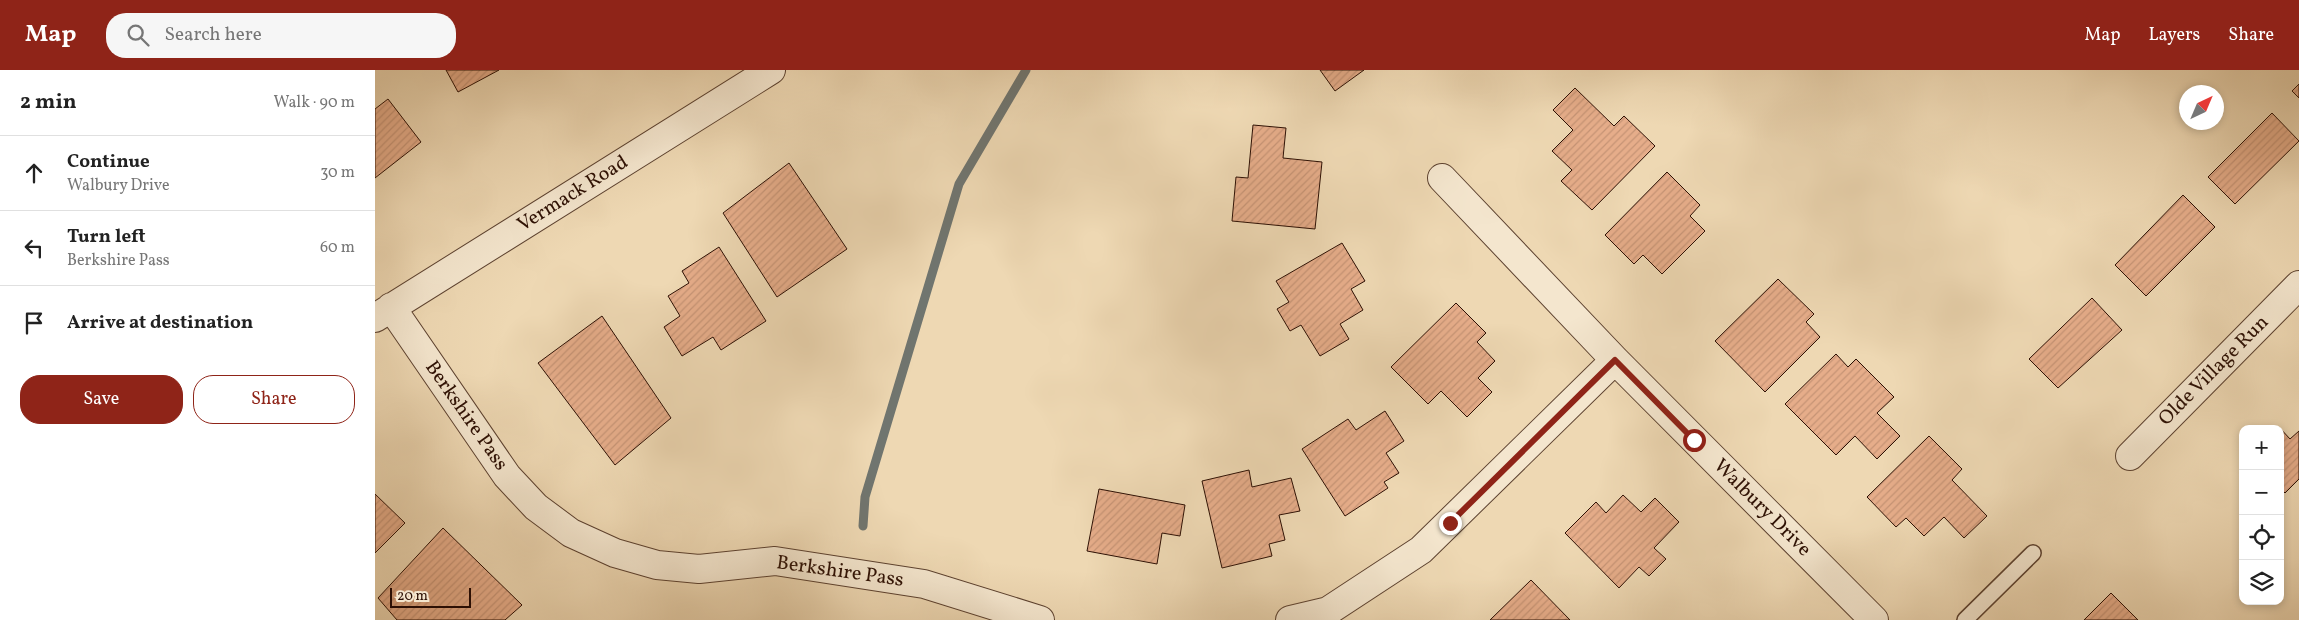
<!DOCTYPE html>
<meta charset="utf-8">
<style>
body{margin:0;font-family:Vollkorn,serif;background:#f6f6f6;color:#222}
.controls{position:absolute;right:15px;bottom:15px;display:grid;overflow:hidden;border-radius:10px;box-shadow:0 2px 8px #0003}
.controls button{width:45px;height:45px;display:grid;place-items:center;padding:0;border:0;border-bottom:1px solid #e0e0e0;background:#fff;color:#222;font:25px sans-serif}
.compass{position:absolute;left:1804px;top:15px;width:45px;height:45px;border-radius:50%;background:#fff;box-shadow:0 2px 8px #0003;rotate:44deg}
.scale{position:absolute;left:15px;bottom:12px;width:81px;box-sizing:border-box;padding-left:5px;border:2px solid #2d1004;border-top:0;font-size:14px;line-height:18px;white-space:nowrap;color:#2d1004;-webkit-text-stroke:4px #f4e6ce;paint-order:stroke}
.stop{position:absolute;width:15px;height:15px;margin:-11px;border:4px solid #8f2418;border-radius:50%;background:#fff}
.stop.end{background:#8f2418;border-color:#fff;box-shadow:0 1px 5px #0008}
.list{margin:0;padding:0;list-style:none}
h2{display:flex;justify-content:space-between;align-items:center;height:65px;margin:0;padding:0 20px;font-size:21px}
h2 small{font-size:16px;font-weight:400;color:#767676}
.list li{display:grid;grid-template-columns:32px 1fr auto;gap:15px;align-items:center;box-sizing:border-box;height:75px;padding:0 20px;border-top:1px solid #e0e0e0}
.list b{display:block;font-size:19px;white-space:nowrap}
.list p{margin:0;font-size:16px;white-space:nowrap;color:#767676}
.list em{font-size:16px;font-style:normal;color:#767676}
.actions{display:flex;gap:10px;padding:15px 20px}
.actions a{flex:1;padding:11px 0;border:1px solid #8f2418;border-radius:20px;text-align:center;font-size:18px;color:#8f2418}
.actions .main{background:#8f2418;color:#fff}
.icon{flex:none;width:28px;height:28px;fill:none;stroke:currentColor;stroke-width:2;stroke-linecap:round;stroke-linejoin:round}
.map{position:relative;flex:none;width:1924px;height:550px;overflow:hidden}
header{display:flex;align-items:center;gap:30px;box-sizing:border-box;height:70px;padding:0 25px;background:#8f2418;color:#fff}
header strong{font-size:24px}
nav{display:flex;gap:28px;margin-inline-start:auto;font-size:18px}
.search{width:350px;height:45px;background:#f6f6f6;display:flex;align-items:center;gap:12px;box-sizing:border-box;padding:0 18px;border-radius:20px;color:#767676;font-size:19px}
main{display:flex}
aside{flex:1;background:#fff}
.map>svg:first-child{display:block}
</style>
<header>
<strong>Map</strong>
<div class="search"><svg class="icon" aria-label="search" viewBox="0 0 24 24"><circle cx="10" cy="10" r="6"/><path d="M15 15l6 6"/></svg>Search here</div>
<nav><a>Map</a><a>Layers</a><a>Share</a></nav>
</header>
<main>
<aside>
<h2>2 min<small>Walk · 90 m</small></h2>
<ul class="list">
<li><svg class="icon" aria-label="ahead" viewBox="0 0 24 24"><path d="M12 20V5M6 11l6-6 6 6"/></svg><div><b>Continue</b><p>Walbury Drive</p></div><em>30 m</em></li>
<li><svg class="icon" aria-label="left" viewBox="0 0 24 24"><path d="M17 20v-9H6M10 6l-5 5 5 5"/></svg><div><b>Turn left</b><p>Berkshire Pass</p></div><em>60 m</em></li>
<li><svg class="icon" aria-label="arrive" viewBox="0 0 24 24"><path d="M6 21V4h12l-3 4 3 4H6"/></svg><div><b>Arrive at destination</b></div></li>
</ul>
<div class="actions"><a class="main">Save</a><a>Share</a></div>
</aside>
<div class="map">
<svg width="1924" height="550" viewBox="0 0 1924 550">
<defs>
<pattern id="building-hatch" width="6" height="6" patternUnits="userSpaceOnUse" patternTransform="scale(1.25)"><rect width="6" height="6" fill="#e6ad8a"/><path d="M-1 1l2-2M0 6l6-6M5 7l2-2" fill="none" stroke="#c69475"/></pattern>
</defs>
<rect width="100%" height="100%" fill="#eed8b3"/>
<filter id="stains"><feTurbulence type="fractalNoise" baseFrequency=".004" numOctaves="4"/><feColorMatrix values="0 0 0 0 .2 0 0 0 0 .09 0 0 0 0 .02 0 0 0 .5 -.17"/></filter>
<radialGradient id="worn" r=".72"><stop offset=".6" stop-color="#630" stop-opacity="0"/><stop offset="1" stop-color="#630" stop-opacity=".3"/></radialGradient>
<g fill="none" stroke-linecap="round" stroke-linejoin="round">
<path stroke="#70756f" stroke-width="9" d="M488,456L490,427L584,114L651,0"/>
</g>
<path fill="url(#building-hatch)" stroke="#2d1004" d="M71,0H124L83,22Z
M945,0H989L960,21Z
M1924,14V28L1917,21Z
M1200,18L1239,56L1249,46L1280,76L1217,140L1186,111L1197,100L1177,81L1198,60L1178,40Z
M13,29L46,72L0,108V39Z
M1897,43L1924,71L1860,134L1833,107Z
M878,55L911,58L908,88L947,92L940,159L857,151L861,107L873,108Z
M414,93L472,179L402,227L348,143Z
M1292,102L1325,135L1315,146L1330,161L1287,204L1268,185L1259,194L1230,165Z
M1808,125L1840,157L1771,226L1740,195Z
M967,173L990,211L976,219L988,240L965,254L974,269L945,286L926,255L915,261L902,239L914,232L901,211Z
M344,177L391,251L346,280L338,267L307,286L289,257L305,246L293,226L314,213L307,201Z
M1403,209L1439,244L1431,252L1445,267L1390,322L1340,271Z
M1717,228L1747,260L1683,318L1654,289Z
M1081,233L1111,263L1102,272L1120,291L1103,308L1117,322L1092,347L1066,321L1053,334L1016,297Z
M227,246L296,348L240,395L163,293Z
M1461,284L1473,297L1481,289L1519,327L1502,343L1525,366L1502,389L1480,366L1461,385L1410,334Z
M1010,341L1029,371L1011,383L1024,403L1009,412L1013,418L970,446L927,379L973,349L981,360Z
M1904,357L1915,369L1924,361V409L1910,423L1905,418V359H1903Z
M1554,366L1587,399L1577,410L1612,446L1589,468L1569,447L1549,466L1531,448L1521,457L1492,427Z
M874,400L877,417L916,408L925,441L904,445L910,470L894,474L897,486L847,498L827,411Z
M724,419L810,435L805,466L787,463L782,494L712,481Z
M0,424L30,453L0,483Z
M1248,425L1266,442L1280,428L1304,452L1279,478L1291,489L1274,506L1264,497L1244,518L1190,463L1221,432L1231,443Z
M68,458L147,535L130,550H22L3,528Z
M1156,510L1195,550H1115Z
M1736,523L1763,550H1709Z"/>
<g fill="none" stroke-linecap="round" stroke-linejoin="round">
<defs>
<path id="lane" d="M1590,550L1658,483"/>
<path id="street" d="M1067,108L1240,290L1499,550
M16,237L132,406L161,437L196,463L240,483L282,495L324,499L400,491L549,514L665,550
M0,248L396,0
M1755,386L1924,215
M915,550L953,541L1046,480L1240,290"/>
</defs>
<use href="#lane" stroke="#5d4230" stroke-width="18"/>
<use href="#street" stroke="#5d4230" stroke-width="30"/>
<use href="#lane" stroke="#f4e6ce" stroke-width="15"/>
<use href="#street" stroke="#f4e6ce" stroke-width="28"/>
</g>
<g fill="none" stroke-linecap="round" stroke-linejoin="round">
<path stroke="#8f2418" stroke-width="6" d="M1075,453L1240,290L1319,370"/>
</g>
<g text-anchor="middle" dominant-baseline="central" stroke-width="4" stroke-linejoin="round" paint-order="stroke">
<g font-size="20" fill="#2d1004" stroke="#f4e6ce">
<text transform="translate(198 124) rotate(-32)">Vermack Road</text>
<text transform="translate(1839 301) rotate(-45)">Olde Village Run</text>
<text transform="translate(91 346) rotate(55)">Berkshire Pass</text>
<text transform="translate(1387 438) rotate(45)">Walbury Drive</text>
<text transform="translate(465 502) rotate(8)">Berkshire Pass</text>
</g>
</g>
<rect width="100%" height="100%" filter="url(#stains)"/>
<rect width="100%" height="100%" fill="url(#worn)"/>
</svg>
<div class="controls">
<button>+</button>
<button>−</button>
<button><svg class="icon" aria-label="locate" viewBox="0 0 24 24"><circle cx="12" cy="12" r="6"/><path d="M12 2v4M12 18v4M2 12h4M18 12h4"/></svg></button>
<button><svg class="icon" aria-label="layers" viewBox="0 0 24 24"><path d="M12 4l9 5-9 5-9-5zM3 14l9 5 9-5"/></svg></button>
</div>
<svg class="compass" viewBox="-18 -18 36 36"><path d="M0-13l5 13h-10z" fill="#e53935"/><path d="M0 13l5-13h-10z" fill="#767676"/></svg>
<div class="scale">20 m</div>
<div class="stop" style="left:1319px;top:370px"></div>
<div class="stop end" style="left:1075px;top:453px"></div>
</div>
</main>
